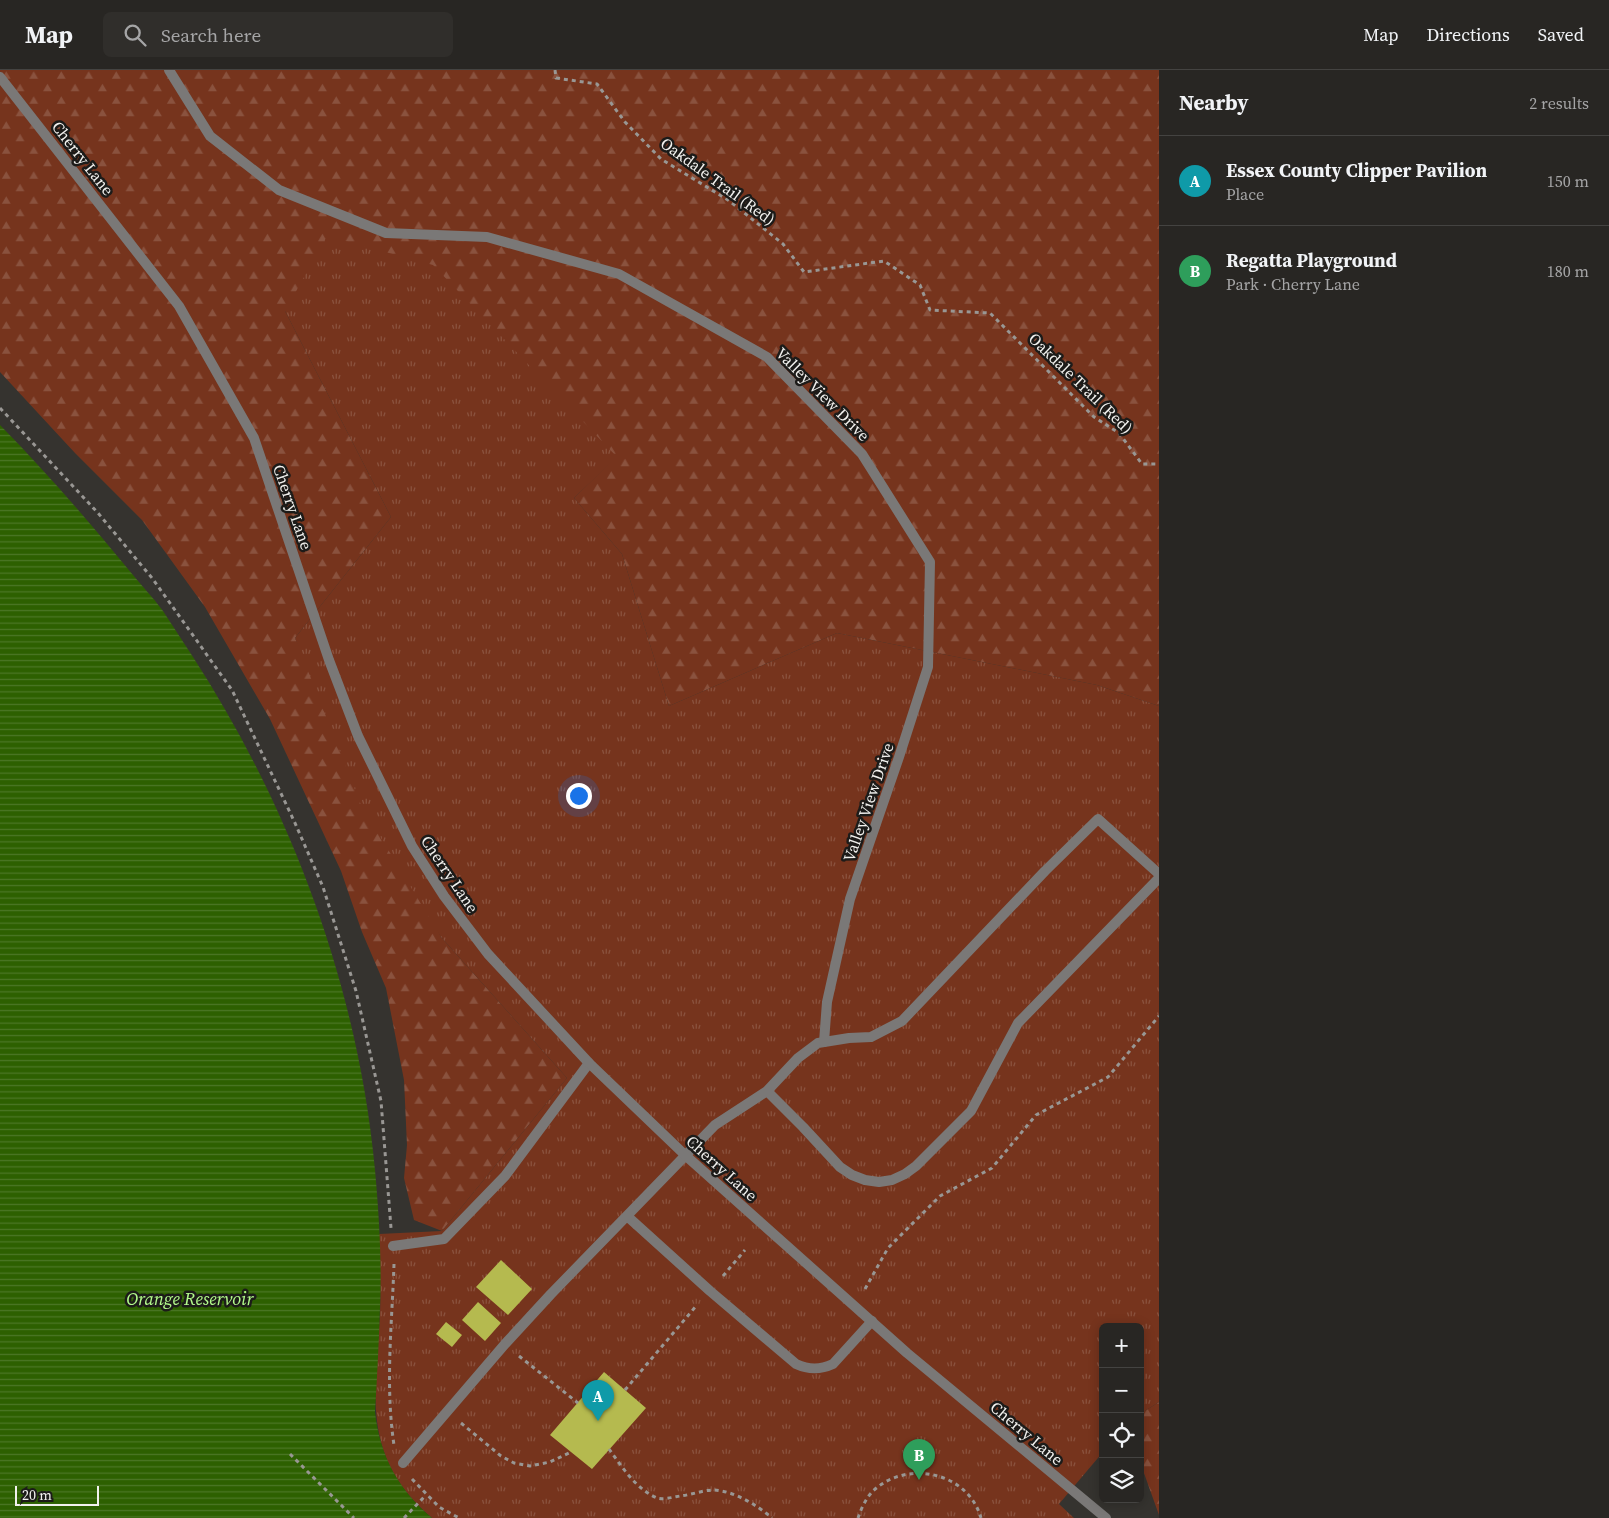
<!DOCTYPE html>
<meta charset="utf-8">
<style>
body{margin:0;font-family:"Source Serif 4",serif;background:#302e2b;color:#f1f3f6}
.controls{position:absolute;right:15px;bottom:15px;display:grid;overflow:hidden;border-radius:8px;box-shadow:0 2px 12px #0003}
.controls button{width:45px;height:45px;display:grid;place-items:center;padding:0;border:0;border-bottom:1px solid #444341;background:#282623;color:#f1f3f6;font:25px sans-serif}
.scale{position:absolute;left:15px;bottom:12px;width:84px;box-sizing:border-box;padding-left:5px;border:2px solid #f2f1ee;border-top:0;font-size:14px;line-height:18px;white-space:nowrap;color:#f2f1ee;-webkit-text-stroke:4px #1c1b19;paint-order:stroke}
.you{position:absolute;left:578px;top:725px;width:18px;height:18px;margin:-12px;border:4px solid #fff;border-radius:50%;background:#1a73e8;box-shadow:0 0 0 8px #1a73e833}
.badge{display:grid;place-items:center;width:32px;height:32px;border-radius:50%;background:#53cbdb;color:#fff;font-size:16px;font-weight:700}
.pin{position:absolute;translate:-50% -41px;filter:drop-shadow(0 1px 2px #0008)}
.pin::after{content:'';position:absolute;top:26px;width:18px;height:15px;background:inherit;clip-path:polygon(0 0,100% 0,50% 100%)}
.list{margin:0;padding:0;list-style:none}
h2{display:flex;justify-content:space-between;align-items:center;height:65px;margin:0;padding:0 20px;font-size:21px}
h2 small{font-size:16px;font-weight:400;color:#a5a5a6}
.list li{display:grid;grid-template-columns:32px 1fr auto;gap:15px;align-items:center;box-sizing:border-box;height:90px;padding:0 20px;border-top:1px solid #444341}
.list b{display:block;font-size:19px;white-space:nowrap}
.list p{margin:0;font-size:16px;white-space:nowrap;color:#a5a5a6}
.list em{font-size:16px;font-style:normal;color:#a5a5a6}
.icon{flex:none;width:28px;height:28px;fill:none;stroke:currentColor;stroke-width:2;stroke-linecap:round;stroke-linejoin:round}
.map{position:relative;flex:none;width:1159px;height:1448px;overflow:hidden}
header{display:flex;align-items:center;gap:30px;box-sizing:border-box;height:70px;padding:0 25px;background:#282623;border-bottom:1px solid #444341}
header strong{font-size:24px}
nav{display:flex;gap:28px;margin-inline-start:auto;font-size:18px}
.search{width:350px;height:45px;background:#302e2b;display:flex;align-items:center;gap:12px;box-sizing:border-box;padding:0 18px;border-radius:8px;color:#a5a5a6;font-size:19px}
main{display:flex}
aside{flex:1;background:#282623}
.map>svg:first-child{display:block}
</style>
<header>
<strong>Map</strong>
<div class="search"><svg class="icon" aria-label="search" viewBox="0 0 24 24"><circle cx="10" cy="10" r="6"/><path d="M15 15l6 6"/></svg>Search here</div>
<nav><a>Map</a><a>Directions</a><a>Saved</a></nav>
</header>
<main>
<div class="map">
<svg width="1159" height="1448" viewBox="0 0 1159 1448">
<defs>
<pattern id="forest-firs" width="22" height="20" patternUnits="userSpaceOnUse" patternTransform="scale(1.25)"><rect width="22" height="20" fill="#76341d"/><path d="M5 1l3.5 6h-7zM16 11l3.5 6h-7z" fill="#8a523e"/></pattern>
<pattern id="park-tufts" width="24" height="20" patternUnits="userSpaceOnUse" patternTransform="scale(1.25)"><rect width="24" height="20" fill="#76341d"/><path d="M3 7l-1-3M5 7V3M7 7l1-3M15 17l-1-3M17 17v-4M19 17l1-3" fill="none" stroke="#8a523e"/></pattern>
<pattern id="water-rules" width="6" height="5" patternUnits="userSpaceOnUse" patternTransform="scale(1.25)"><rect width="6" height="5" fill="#2d6000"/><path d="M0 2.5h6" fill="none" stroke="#4c7726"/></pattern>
</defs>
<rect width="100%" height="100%" fill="#35332f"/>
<path fill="url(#forest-firs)" d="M0,0H1159V636L1097,615L837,563L669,636L622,484L574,428L616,387L285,241L391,447L295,568L441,867L567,1008L442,1161L414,1150L404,1108L407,1075L404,1010L386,918L362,862L341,801L270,649L205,537L142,450L75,383L0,302Z
M1159,1332V1445L1140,1392V1344Z"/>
<path fill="url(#park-tufts)" d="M327,166L433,195L617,387L574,428L622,484L669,636L837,563L1097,615L1159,636V1332L1140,1344V1257H1103V1382L1059,1434L1074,1448H432C361,1388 375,1327 380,1244C381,1218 379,1191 379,1164L442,1161L567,1008L441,867L361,735L295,568L391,447L285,241Z"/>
<path fill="url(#water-rules)" d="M0,355C45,401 87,449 128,499C139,513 152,526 163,541C173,556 183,572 193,587C292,740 358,918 375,1100C379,1144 382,1193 380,1237C379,1272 377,1307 375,1342C380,1386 398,1419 432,1448H0Z"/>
<path fill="#b5ba4f" d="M501,1190L532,1219L508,1245L476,1217Z
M478,1232L501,1253L485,1271L462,1250Z
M446,1252L462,1265L452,1277L436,1264Z
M604,1302L646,1338L592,1399L550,1365Z"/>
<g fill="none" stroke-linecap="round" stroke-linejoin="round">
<path stroke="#999794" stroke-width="3" stroke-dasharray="4 4" stroke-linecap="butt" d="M555,0L556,8L597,14L625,52L661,89L728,130L783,174L804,202L884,191L920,215L930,240L990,243L1094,347L1119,363L1142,394H1159
M0,338L98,443L152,508L232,620L295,753L323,817L356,921L381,1031L391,1158
M394,1194C392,1254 385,1315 394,1375
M723,1206L745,1180
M865,1219L888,1178L940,1126L992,1098L1036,1045L1108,1007L1159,946
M519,1286L578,1333
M625,1320L697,1235
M461,1353L501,1386L514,1393L530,1396L550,1392L571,1382
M609,1379C622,1397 636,1419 657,1428C663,1430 674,1427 680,1426C691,1425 703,1420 714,1420C734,1421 757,1435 772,1448
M290,1384L354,1448
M412,1409L439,1437L459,1448
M404,1448L426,1425
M858,1448C861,1439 866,1428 873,1421C907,1389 968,1402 981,1448"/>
<path stroke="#7a7877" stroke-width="10" d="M767,1021L803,1057L840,1097L852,1105L865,1110L879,1112L892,1110L905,1104L916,1096L971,1041L1018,953L1159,808
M627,1146L710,1221L796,1294C809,1300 820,1300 833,1294L872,1251
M393,1176L444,1169L505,1106L589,993
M403,1393L505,1274L551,1224L715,1055L767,1021L798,988L818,973L849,968L871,967L902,951L1045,801L1098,749L1159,804"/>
<path stroke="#7a7877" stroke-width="10" d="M169,0L210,66L279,120L386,163L487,167L619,204L767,287L862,384L930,492L928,597L899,687L850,829L827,932L824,972
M0,7L179,236L254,368L329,590L358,666L412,776L444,826L488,884L589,993L685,1085L907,1283L1106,1448"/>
</g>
<g text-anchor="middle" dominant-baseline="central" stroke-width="5" stroke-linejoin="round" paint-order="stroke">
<g font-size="16" fill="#f2f1ee" stroke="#1c1b19">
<text transform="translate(83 88) rotate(52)">Cherry Lane</text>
<text transform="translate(718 111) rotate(36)">Oakdale Trail (Red)</text>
<text transform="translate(1081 313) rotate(44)">Oakdale Trail (Red)</text>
<text transform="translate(823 324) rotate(45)">Valley View Drive</text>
<text transform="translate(293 437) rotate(71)">Cherry Lane</text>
<text transform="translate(868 732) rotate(-71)">Valley View Drive</text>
<text transform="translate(450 804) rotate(56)">Cherry Lane</text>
<text transform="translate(722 1098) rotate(42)">Cherry Lane</text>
<text transform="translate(1027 1363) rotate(40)">Cherry Lane</text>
</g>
<g font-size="18" font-style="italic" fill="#b3fb8c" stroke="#1c1b19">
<text x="190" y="1228">Orange Reservoir</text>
</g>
</g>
</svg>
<div class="controls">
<button>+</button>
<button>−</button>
<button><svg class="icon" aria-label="locate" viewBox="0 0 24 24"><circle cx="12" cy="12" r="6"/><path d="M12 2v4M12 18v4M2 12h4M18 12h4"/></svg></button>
<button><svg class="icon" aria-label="layers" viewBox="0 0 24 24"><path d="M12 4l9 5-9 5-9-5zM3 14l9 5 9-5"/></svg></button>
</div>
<div class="scale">20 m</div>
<div class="you"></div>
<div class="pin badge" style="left:598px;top:1351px;background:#0f9aa8">A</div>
<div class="pin badge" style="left:919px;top:1410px;background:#2e9e5b">B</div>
</div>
<aside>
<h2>Nearby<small>2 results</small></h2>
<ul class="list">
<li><span class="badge" style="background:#0f9aa8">A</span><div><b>Essex County Clipper Pavilion</b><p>Place</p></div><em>150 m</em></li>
<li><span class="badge" style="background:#2e9e5b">B</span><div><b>Regatta Playground</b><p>Park · Cherry Lane</p></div><em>180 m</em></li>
</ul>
</aside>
</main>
